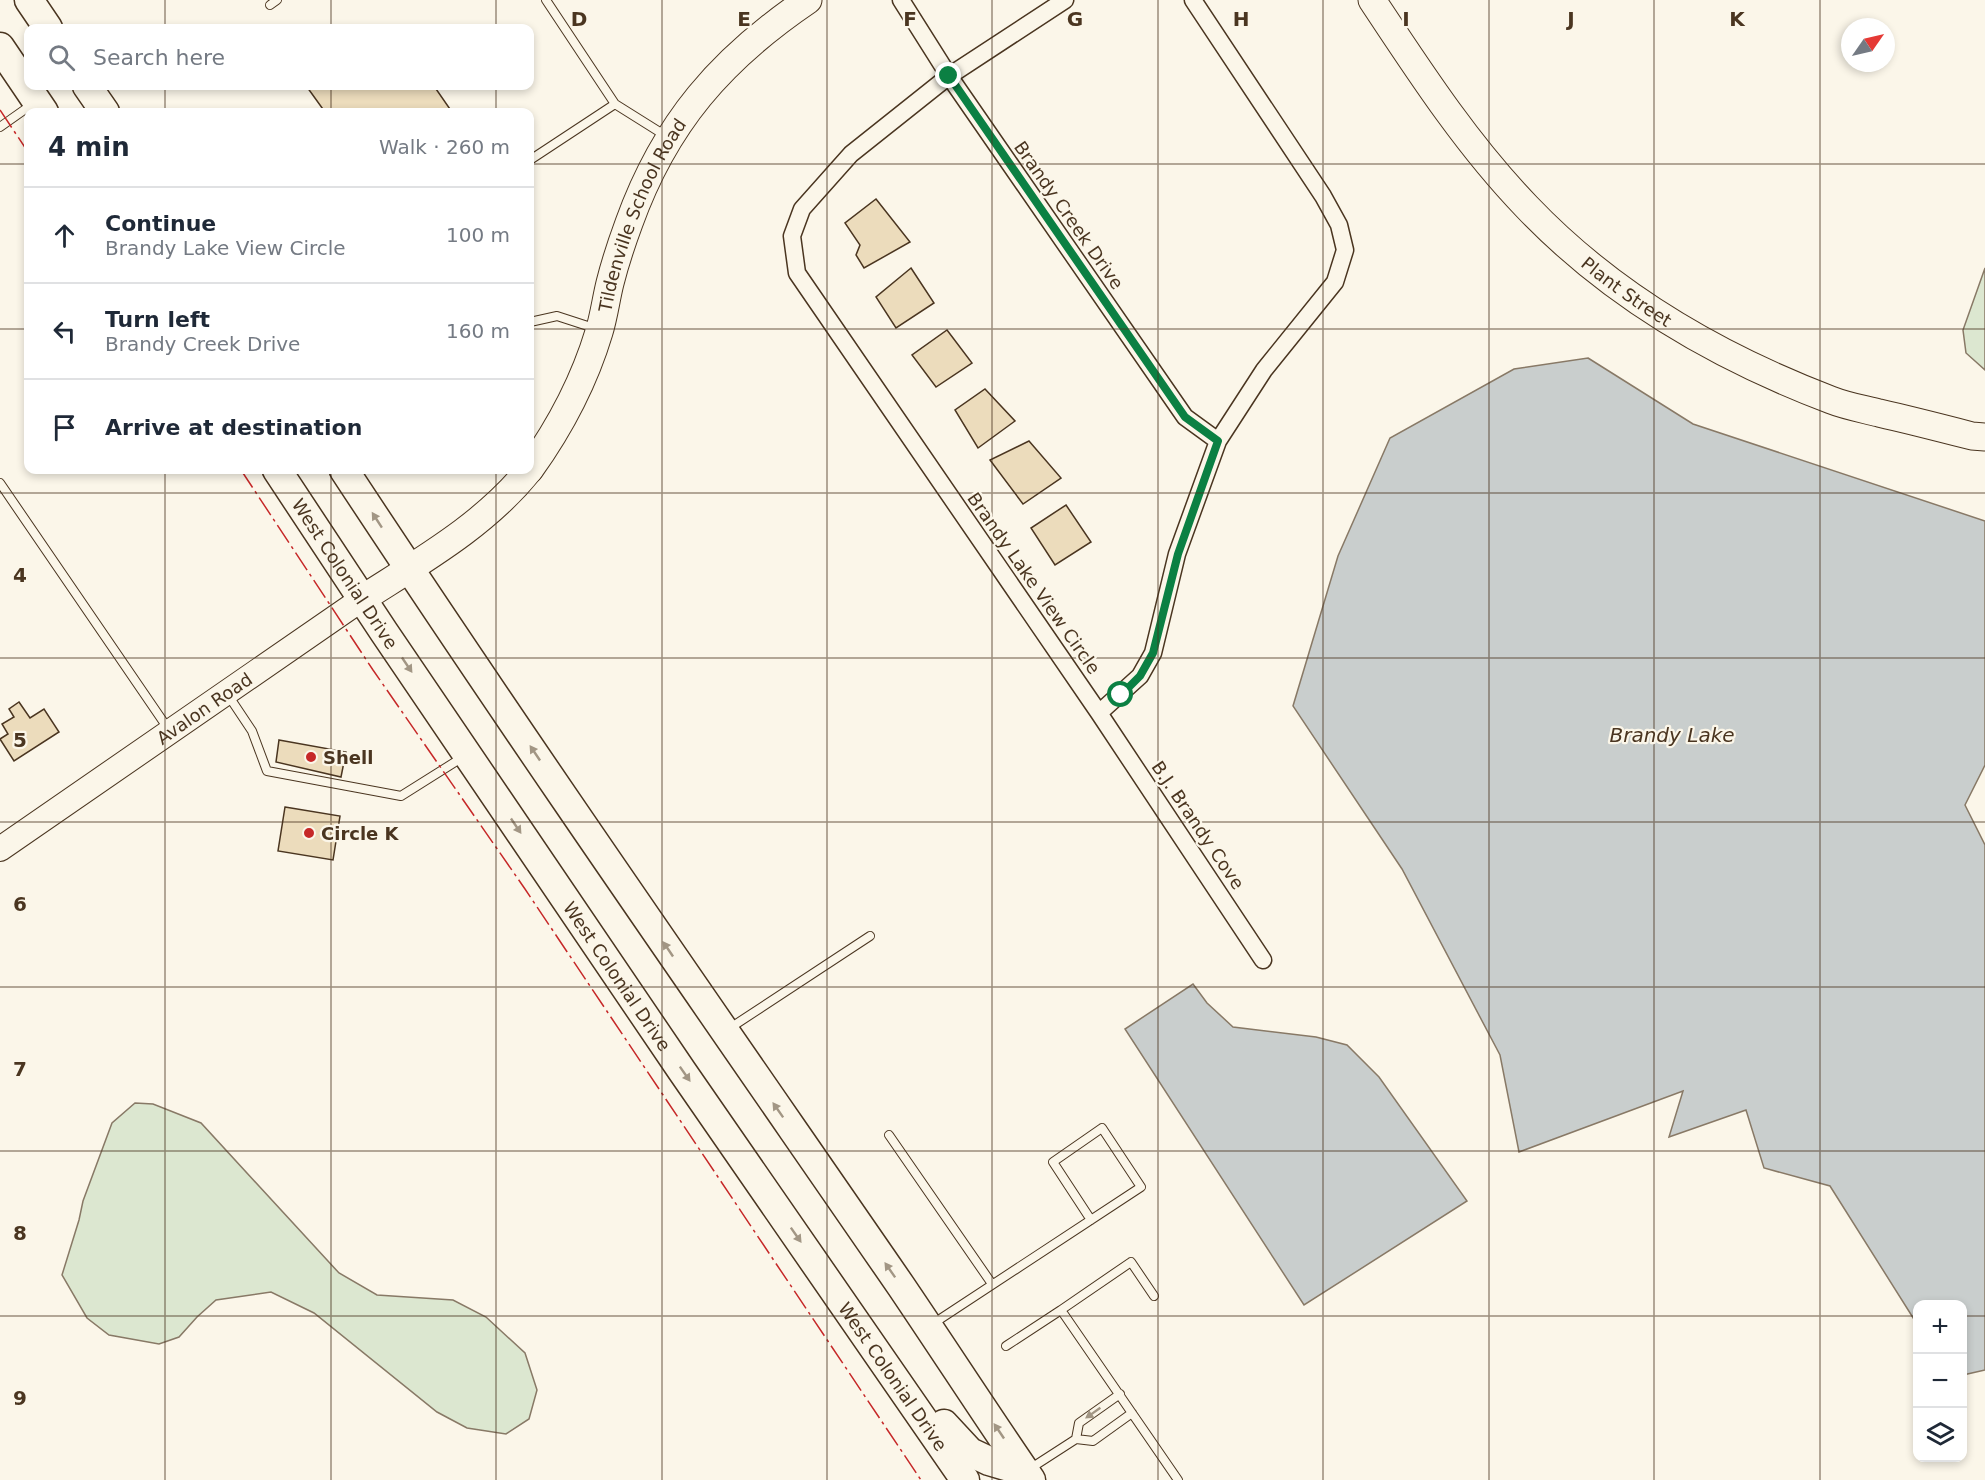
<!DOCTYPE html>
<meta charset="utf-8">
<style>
body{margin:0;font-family:"DejaVu Sans",sans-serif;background:#f6f6f7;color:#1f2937}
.controls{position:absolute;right:18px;bottom:18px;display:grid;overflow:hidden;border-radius:12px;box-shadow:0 3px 9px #0003}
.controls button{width:54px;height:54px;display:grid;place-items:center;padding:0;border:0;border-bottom:2px solid #e0e1e3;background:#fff;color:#1f2937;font:30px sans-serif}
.compass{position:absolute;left:1841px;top:18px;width:54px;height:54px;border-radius:50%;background:#fff;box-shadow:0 3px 9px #0003;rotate:56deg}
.stop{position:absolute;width:18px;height:18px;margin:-14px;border:4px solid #0b8043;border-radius:50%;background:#fff}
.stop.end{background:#0b8043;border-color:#fff;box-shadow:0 2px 6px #0008}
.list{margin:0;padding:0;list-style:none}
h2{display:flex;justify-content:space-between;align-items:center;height:78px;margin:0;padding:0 24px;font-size:26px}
h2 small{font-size:20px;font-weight:400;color:#747a83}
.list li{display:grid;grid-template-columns:39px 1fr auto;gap:18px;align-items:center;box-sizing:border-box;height:96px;padding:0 24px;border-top:2px solid #e0e1e3}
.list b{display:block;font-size:22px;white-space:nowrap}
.list p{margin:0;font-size:20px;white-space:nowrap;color:#747a83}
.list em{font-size:20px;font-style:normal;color:#747a83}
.icon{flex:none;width:33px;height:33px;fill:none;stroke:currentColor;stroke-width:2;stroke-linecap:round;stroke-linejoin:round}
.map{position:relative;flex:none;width:1985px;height:1480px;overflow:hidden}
.search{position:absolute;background:#fff;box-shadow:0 3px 9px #0003;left:24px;top:24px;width:510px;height:66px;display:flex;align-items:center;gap:15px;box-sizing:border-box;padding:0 21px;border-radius:12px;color:#747a83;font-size:22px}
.panel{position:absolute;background:#fff;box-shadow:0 3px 9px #0003;left:24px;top:108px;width:510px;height:366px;border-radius:12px}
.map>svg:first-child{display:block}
</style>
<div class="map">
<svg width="1985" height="1480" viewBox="0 0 1985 1480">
<rect width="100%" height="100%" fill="#fbf6e9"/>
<path fill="#dce7d0" stroke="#887966" stroke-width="1.5" d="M1985,268V370L1966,353L1963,330Z
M135,1103L153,1104L201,1123L339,1273L377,1295L453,1300L486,1317L525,1353L537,1390L529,1419L506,1434L467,1428L437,1412L314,1313L271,1292L216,1300L197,1317L179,1337L159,1344L109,1335L87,1318L62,1275L79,1220L83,1201L112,1123Z"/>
<path fill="#c9cecd" stroke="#887966" stroke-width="1.5" d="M1588,358L1693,424L1985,521V765L1965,805L1985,845V1370L1963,1375L1962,1304H1918L1917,1324L1830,1186L1764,1168L1746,1110L1669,1137L1683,1091L1519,1152L1500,1055L1402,869L1293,706L1338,556L1390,438L1514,369Z
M1193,984L1207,1003L1233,1027L1316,1037L1347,1045L1379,1077L1467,1201L1304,1305L1125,1029Z"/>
<path fill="#ecdcbc" stroke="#4a3520" stroke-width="1.5" d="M309,86H434L452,112H325L307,87Z
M876,199L910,242L864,268L856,255L860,245L845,223Z
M911,268L934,303L896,328L876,297Z
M947,330L972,363L936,387L912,355Z
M985,389L1015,421L978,448L955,410Z
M1029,441L1061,478L1023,504L990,460Z
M1066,505L1091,542L1055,565L1031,528Z
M19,702L30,718L44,709L59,732L14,761L0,739L8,734L2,724L14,717L9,709Z
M279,740L346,752L341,777L276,762Z
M285,807L340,816L333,860L278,851Z"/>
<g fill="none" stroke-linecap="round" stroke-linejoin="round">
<defs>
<path id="service" d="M270,5L277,0
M615,104L666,136
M0,127L34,103
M530,160L615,104L546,0
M530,322L557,316L597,329
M0,483L169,730
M228,695L252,731L267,771L401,796L463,757
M727,1030L870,936
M889,1135L992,1284
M1154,1296L1131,1262L1061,1310L1178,1480
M931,1325L1141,1187L1102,1128L1053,1162L1091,1220
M1006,1346L1061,1310
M1076,1439L1079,1423L1120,1394
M1028,1470L1076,1439L1093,1441L1132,1413"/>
<path id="minor" d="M901,0L949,76L1185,417L1218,441
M1065,0L949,76L851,154L802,209L792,236L797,273L1099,713L1263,960
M1099,713L1140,676L1153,653L1177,554L1218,441L1264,370L1335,282L1345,250L1339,225L1323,196L1193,0"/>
<g id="secondary">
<path id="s1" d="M0,849L362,599"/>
</g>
<g id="primary">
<path id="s2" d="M1372,0C1419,71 1467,145 1527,207C1610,294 1718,357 1831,400C1846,406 1863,409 1879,413C1910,420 1941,428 1972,436L1985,437"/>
<path id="s3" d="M530,469C560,427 584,382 599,332C604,316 606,299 610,283C615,263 622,242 629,223C665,123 721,59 808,0"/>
<path d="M362,599C421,561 485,525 529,470"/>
</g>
<g id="trunk">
<path d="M29,0L48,28"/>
<path d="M0,47L44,112"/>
<path d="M87,86L105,112"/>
<path id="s4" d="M277,470L384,632L682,1071L965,1480"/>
<path d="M344,470C525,745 714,1015 901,1286C945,1351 987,1416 1031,1480"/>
<path d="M944,1424L970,1452L989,1461L1026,1472"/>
</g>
</defs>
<use href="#service" stroke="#4a3520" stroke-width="10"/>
<use href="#minor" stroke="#4a3520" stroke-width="19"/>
<use href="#secondary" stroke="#4a3520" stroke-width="26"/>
<use href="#primary" stroke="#4a3520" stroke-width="29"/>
<use href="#trunk" stroke="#4a3520" stroke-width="31"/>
<use href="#service" stroke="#fbf6e9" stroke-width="8"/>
<use href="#minor" stroke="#fbf6e9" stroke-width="16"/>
<use href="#secondary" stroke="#fbf6e9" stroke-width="24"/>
<use href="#primary" stroke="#fbf6e9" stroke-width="27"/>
<use href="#trunk" stroke="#fbf6e9" stroke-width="28"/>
<path stroke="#c62828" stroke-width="1.5" stroke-dasharray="21 4.5 3 4.5" stroke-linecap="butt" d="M0,110L28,152
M241,470L373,670L525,889L921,1480"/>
</g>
<defs><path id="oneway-solid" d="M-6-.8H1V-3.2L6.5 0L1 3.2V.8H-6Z" transform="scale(1.5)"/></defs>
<g fill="#a29684">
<use href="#oneway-solid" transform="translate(377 520) rotate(-123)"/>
<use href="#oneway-solid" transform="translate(407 665) rotate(56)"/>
<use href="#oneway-solid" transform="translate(535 753) rotate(-124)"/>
<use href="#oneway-solid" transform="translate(516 826) rotate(56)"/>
<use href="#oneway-solid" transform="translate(668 949) rotate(-124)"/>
<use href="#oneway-solid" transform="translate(685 1074) rotate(55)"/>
<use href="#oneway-solid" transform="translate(778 1110) rotate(-125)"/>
<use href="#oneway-solid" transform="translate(796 1235) rotate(55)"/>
<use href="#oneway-solid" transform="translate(890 1270) rotate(-125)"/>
<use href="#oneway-solid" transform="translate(1093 1413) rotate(145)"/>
<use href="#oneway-solid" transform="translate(999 1431) rotate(-124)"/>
</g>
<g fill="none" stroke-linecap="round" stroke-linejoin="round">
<path stroke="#0b8043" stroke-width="8" d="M949,76L1185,417L1218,441L1178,554L1153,653L1140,676L1121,695"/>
</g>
<path fill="none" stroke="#4a3520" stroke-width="1.5" stroke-opacity="0.55" d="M165,0V28M331,0V28M496,0V28M662,0V1480M827,0V1480M992,0V1480M1158,0V1480M1323,0V1480M1489,0V1480M1654,0V1480M1820,0V1480M165,86V112M331,86V112M496,86V112M0,164H28M530,164H1985M0,329H28M530,329H1985M165,470V1480M331,470V1480M496,470V1480M0,493H1985M0,658H1985M0,822H1985M0,987H1985M0,1151H1985M0,1316H1918M1962,1316H1985"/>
<g fill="#c62828" stroke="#fbf6e9" stroke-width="2">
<circle cx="311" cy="757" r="6"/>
<circle cx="309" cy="833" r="6"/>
</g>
<g text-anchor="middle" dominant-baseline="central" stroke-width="4.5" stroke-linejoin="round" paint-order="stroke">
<g font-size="18" fill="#4a3520" stroke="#fbf6e9">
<text transform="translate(1069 215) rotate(55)">Brandy Creek Drive</text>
<text stroke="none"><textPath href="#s3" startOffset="279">Tildenville School Road</textPath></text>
<text stroke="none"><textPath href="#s2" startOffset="390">Plant Street</textPath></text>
<text stroke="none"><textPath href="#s4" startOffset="124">West Colonial Drive</textPath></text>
<text transform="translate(1034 583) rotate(55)">Brandy Lake View Circle</text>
<text stroke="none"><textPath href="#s1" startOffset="248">Avalon Road</textPath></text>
<text transform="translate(1198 825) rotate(56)">B.J. Brandy Cove</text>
<text stroke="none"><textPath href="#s4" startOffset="610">West Colonial Drive</textPath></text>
<text stroke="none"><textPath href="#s4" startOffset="1096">West Colonial Drive</textPath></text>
</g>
<g font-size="18" font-weight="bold" fill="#4a3520" stroke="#fbf6e9" text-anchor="start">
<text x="323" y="757">Shell</text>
<text x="321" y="833">Circle K</text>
</g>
<g font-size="20" font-style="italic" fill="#4a3520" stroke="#fbf6e9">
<text x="1672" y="735">Brandy Lake</text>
</g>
</g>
<g font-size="20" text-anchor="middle" font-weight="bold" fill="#4a3520" stroke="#fbf6e9" stroke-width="4.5" stroke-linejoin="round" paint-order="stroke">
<text x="579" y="26">D</text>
<text x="744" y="26">E</text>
<text x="910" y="26">F</text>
<text x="1075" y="26">G</text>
<text x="1241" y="26">H</text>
<text x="1406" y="26">I</text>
<text x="1571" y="26">J</text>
<text x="1737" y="26">K</text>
<text x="20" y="582">4</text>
<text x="20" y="747">5</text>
<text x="20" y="911">6</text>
<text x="20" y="1076">7</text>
<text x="20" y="1240">8</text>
<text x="20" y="1405">9</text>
</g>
</svg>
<div class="controls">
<button>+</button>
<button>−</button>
<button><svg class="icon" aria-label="layers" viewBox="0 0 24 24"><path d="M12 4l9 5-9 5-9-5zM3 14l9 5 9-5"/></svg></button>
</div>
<svg class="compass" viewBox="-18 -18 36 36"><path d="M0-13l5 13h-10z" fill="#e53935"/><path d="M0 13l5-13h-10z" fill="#747a83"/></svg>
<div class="stop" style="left:1121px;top:695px"></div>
<div class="stop end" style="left:949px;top:76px"></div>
<div class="search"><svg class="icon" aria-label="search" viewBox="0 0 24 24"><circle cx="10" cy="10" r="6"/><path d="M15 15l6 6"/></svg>Search here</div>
<section class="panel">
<h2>4 min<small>Walk · 260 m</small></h2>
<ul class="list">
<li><svg class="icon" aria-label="ahead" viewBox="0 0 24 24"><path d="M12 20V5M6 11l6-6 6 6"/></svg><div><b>Continue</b><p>Brandy Lake View Circle</p></div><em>100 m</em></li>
<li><svg class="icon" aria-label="left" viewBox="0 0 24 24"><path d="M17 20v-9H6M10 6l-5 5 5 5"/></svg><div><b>Turn left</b><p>Brandy Creek Drive</p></div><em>160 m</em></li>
<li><svg class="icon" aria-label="arrive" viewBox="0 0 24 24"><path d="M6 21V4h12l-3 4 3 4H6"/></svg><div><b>Arrive at destination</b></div></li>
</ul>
</section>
</div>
